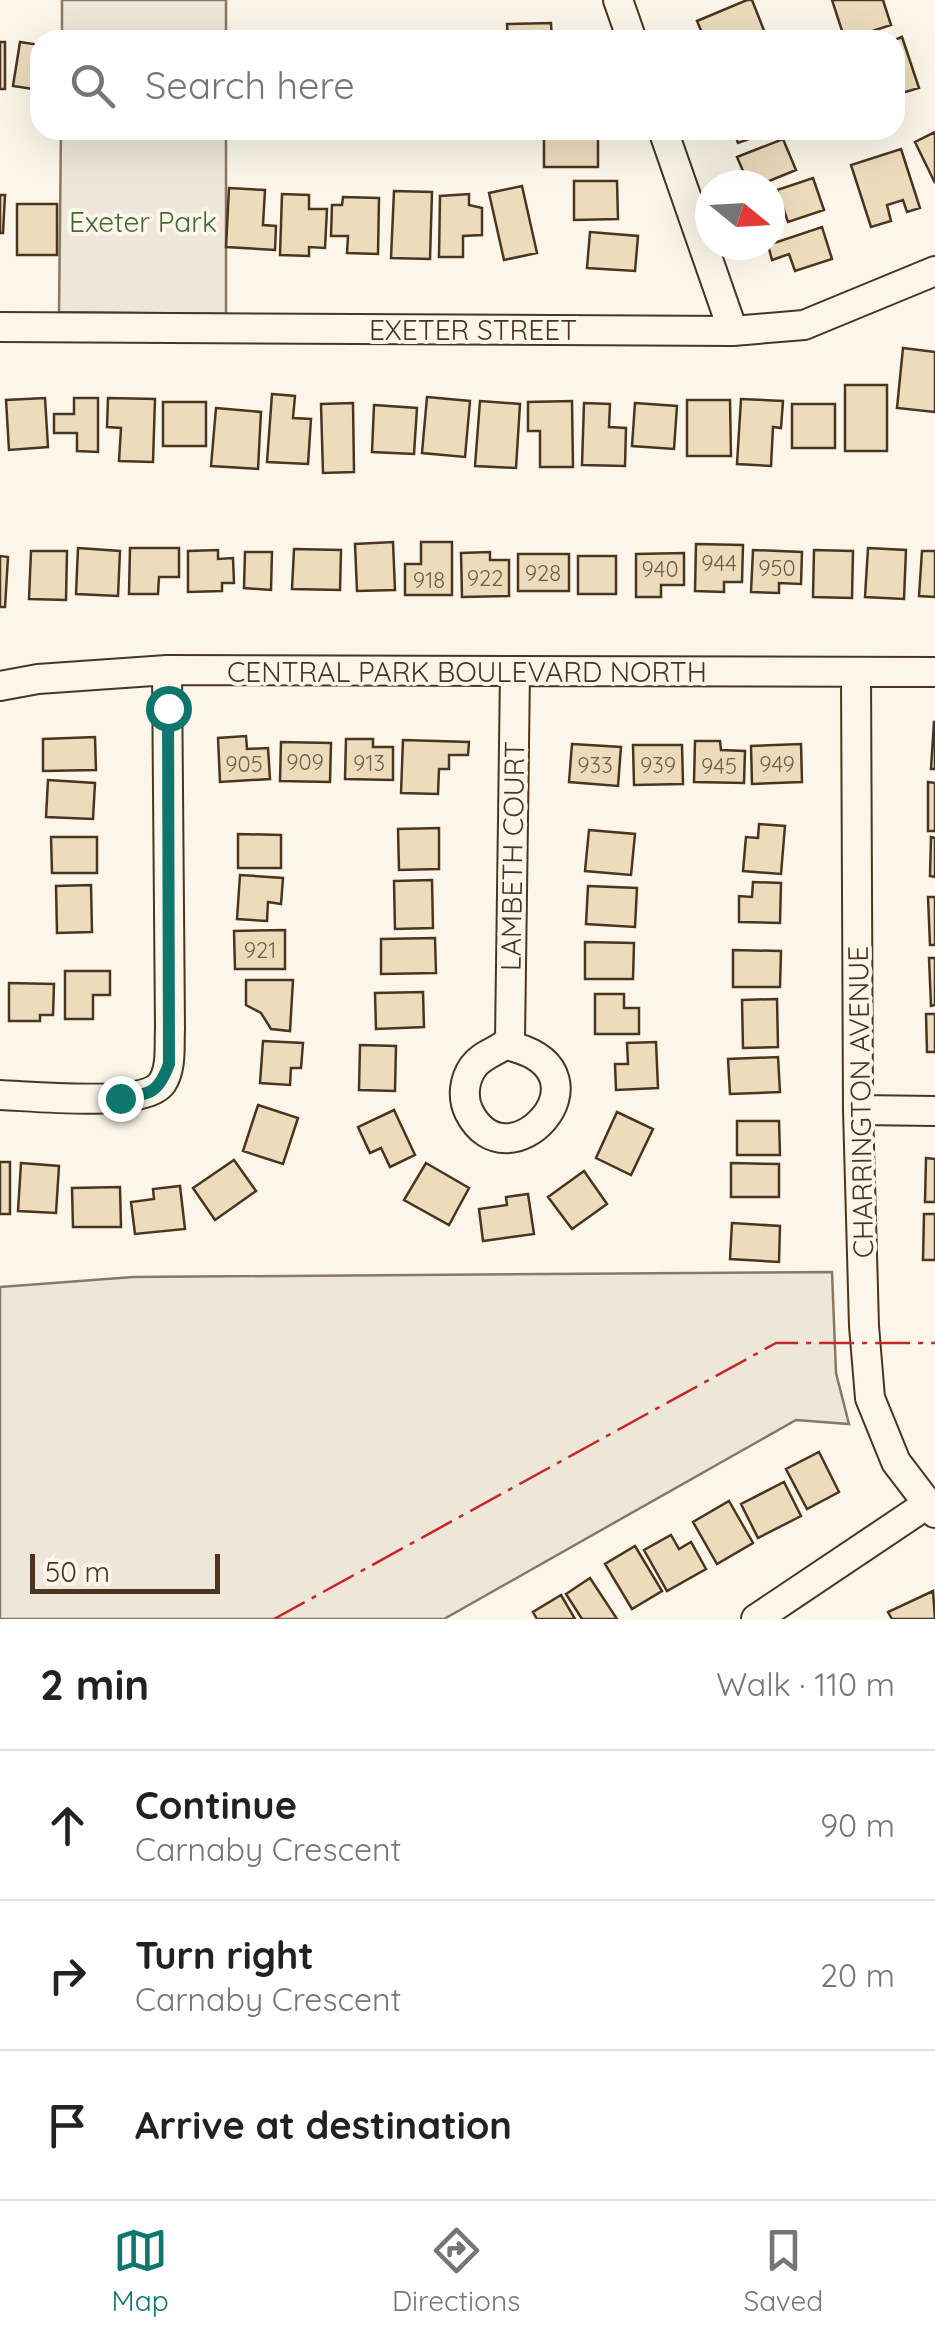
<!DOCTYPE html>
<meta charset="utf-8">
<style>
body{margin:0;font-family:Quicksand,sans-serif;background:#f6f6f6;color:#222}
.compass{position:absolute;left:695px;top:170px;width:90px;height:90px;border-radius:50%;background:#fff;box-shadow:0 10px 40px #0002;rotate:108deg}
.scale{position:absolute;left:30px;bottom:25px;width:190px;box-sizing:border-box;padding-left:10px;border:5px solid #4a3520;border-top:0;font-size:28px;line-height:35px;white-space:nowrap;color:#4a3520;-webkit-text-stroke:8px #fbf6e9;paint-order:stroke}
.stop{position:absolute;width:30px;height:30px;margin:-22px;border:8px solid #0f766e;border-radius:50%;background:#fff}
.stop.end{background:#0f766e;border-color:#fff;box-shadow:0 2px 10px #0008}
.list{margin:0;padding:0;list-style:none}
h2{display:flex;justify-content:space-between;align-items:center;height:130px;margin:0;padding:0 40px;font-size:42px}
h2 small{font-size:32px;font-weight:400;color:#767676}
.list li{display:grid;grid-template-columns:65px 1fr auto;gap:30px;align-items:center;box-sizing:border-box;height:150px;padding:0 40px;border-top:2px solid #e0e0e0}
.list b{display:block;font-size:38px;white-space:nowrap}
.list p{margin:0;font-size:32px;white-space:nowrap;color:#767676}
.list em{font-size:32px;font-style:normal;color:#767676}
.icon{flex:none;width:55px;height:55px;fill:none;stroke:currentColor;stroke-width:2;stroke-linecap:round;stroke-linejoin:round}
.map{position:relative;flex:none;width:935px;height:1619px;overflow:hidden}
.search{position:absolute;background:#fff;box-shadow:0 10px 40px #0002;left:30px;right:30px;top:30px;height:110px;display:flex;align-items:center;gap:25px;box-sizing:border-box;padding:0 35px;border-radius:30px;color:#767676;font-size:38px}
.sheet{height:580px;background:#fff}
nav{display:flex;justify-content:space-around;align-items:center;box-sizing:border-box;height:140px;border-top:2px solid #e0e0e0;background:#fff;font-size:28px;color:#767676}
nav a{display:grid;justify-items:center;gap:5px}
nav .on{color:#0f766e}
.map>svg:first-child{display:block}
</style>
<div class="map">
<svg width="935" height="1619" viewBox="0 0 935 1619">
<rect width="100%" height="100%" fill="#fbf6e9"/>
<path fill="#ede6d9" stroke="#887966" stroke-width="2.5" d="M62,0H226V40H62Z
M61,130H226V314L59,312Z
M832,1272L836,1373L849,1424L796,1420L444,1619H0V1287L133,1277Z"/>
<path fill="#ecdcbc" stroke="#4a3520" stroke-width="2.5" d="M747,0H752L765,33L749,40H705L697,21Z
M832,0H883L891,25L845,40Z
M551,23L552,40H508L507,24Z
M234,33L262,34L261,40H234Z
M902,37L919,88L895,95L894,40Z
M0,42H5V89H0Z
M20,42L40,45V90L13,86Z
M544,130H598V167H544Z
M733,130H774L738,143Z
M935,132V183L915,142Z
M783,139L796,170L759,185H749L737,157Z
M901,149L920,208L907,212L903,200L887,205L891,221L871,227L851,165Z
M813,178L824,210L788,222L777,190Z
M574,181H617L618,219L574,220Z
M522,186L537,253L504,260L489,193Z
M229,188L265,190L263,225L276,226L275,250L226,247Z
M394,191L432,192L430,259L391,258Z
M282,194L309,195V209H327L325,248L309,247V256L280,255Z
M469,194V205L482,208V235L463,236V257H439L440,196Z
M0,195H5L3,233H0Z
M343,197L379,198L378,254L347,253L348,236H331L332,205H342Z
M17,204H57V255H17Z
M822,227L832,259L795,271L789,254L772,260L768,245Z
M590,232L638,236L635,271L587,268Z
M903,348L935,352V412L897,408Z
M845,385H887V451H845Z
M272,394L295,396L293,418L311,419L308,464L267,462Z
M427,397L470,401L465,457L422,453Z
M45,398L48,447L9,450L6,400Z
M74,398H98V452L77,451V433H54V414H74Z
M108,398L155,399L153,462L119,461L121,428L107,427Z
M741,399L783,401L781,428L773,427L771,466L737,464Z
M687,400H730L731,456H687Z
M480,401L520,404L516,468L475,466Z
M572,401L573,467H540V431H528V402Z
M163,402H206V446H163Z
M353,403L354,472L323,473L321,404Z
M584,403L610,404L609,427L626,428L625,466L582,465Z
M635,403L677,406L674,449L632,446Z
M792,404H835V448H792Z
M374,405L417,408L414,454L372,452Z
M216,408L261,412L258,469L211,466Z
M393,542L395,590L357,591L355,544Z
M421,542H452V595H405V564H421Z
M696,544L743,545L742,582H724V592L695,591Z
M78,548L120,551L118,596L76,594Z
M130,548H179V577H159L158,594H129Z
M868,548L906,550L904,599L865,597Z
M294,549L341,550L340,590L292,589Z
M218,550V559L233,558L234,583H222V591L188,592V551Z
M753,550L802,552L801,584L779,583V593L751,592Z
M814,550L853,551L852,598L813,597Z
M31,551H67L66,600L29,599Z
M922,551H935V597L919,596Z
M245,552H272L271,590L244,588Z
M490,552V560H509V596L462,597L461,553Z
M684,553V585H661V597H636V554Z
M518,554H569V591H518Z
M0,556L8,557L5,607H0Z
M578,556H616V594H578Z
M934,722H935V769H931Z
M246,736L247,749L268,748L270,779L220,782L218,738Z
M95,737L96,770L43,771V739Z
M346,739H373V747H393V780L345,779Z
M403,740L469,742L468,755H449V769H439L438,794L401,793Z
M695,741H720L721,750L745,751L744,783L694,782Z
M281,742L331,743L330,782L280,781Z
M572,744L621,747L618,786L569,782Z
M801,744L802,782L752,784L751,746Z
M633,745H682L683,784L634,785Z
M48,780L95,783L93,819L46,817Z
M928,782L935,783V831H928Z
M759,824L785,826L781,874L743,871L746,837L758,838Z
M439,828V869L399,870L398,829Z
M589,830L635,834L631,875L585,871Z
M238,834L281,835V868H238Z
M51,837H97V873H52Z
M931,837L935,838V877L930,876Z
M240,875L283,878L281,904L268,902L267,921L237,919Z
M432,880L433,928L395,929L394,881Z
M753,882L781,883L780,923L739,922V896L752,897Z
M91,885L92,932L57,933L56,886Z
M588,886L637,888L635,927L586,924Z
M928,897H935V945H930Z
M285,930V969H235L234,931Z
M435,938L436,973L381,974V939Z
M585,942L634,943L633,979H585Z
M733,950L781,951L780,987H733Z
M929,958H935V1005L931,1006Z
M65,971H110V995H93V1019H65Z
M246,980H293L290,1031L271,1029L261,1013L246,1005Z
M9,983L54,984L53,1015H40V1021H9Z
M423,992L424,1027L376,1029L375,993Z
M595,994H624V1008H639V1034H595Z
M777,999L778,1047L743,1048L742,1000Z
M926,1014H935V1052H927Z
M263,1041L303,1043L301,1068H291L290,1085L260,1083Z
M656,1042L658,1088L616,1090L615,1064H628L627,1043Z
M360,1045L396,1046L395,1091L359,1090Z
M778,1057L780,1092L730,1094L728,1059Z
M258,1105L298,1118L283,1164L243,1151Z
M394,1110L415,1155L390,1167L381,1148L370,1153L358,1127Z
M617,1112L653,1129L631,1175L596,1158Z
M737,1121H779L780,1155H737Z
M926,1158L935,1159V1202H925Z
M234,1160L256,1191L215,1220L193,1188Z
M0,1162H10V1214H0Z
M21,1163L59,1166L56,1213L18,1211Z
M426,1163L469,1188L449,1225L404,1200Z
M731,1163L779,1164V1197H731Z
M584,1171L607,1204L572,1229L548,1197Z
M180,1186L185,1229L135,1234L131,1202L154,1199L153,1189Z
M120,1187L121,1227H73L72,1188Z
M528,1194L534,1234L483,1241L479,1209L507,1205L506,1197Z
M924,1214H935V1260H923Z
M732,1223L780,1226L779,1262L730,1259Z
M819,1452L839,1492L807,1509L786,1469Z
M784,1482L801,1516L758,1538L741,1504Z
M729,1501L753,1543L717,1564L693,1522Z
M671,1535L679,1549L691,1542L706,1569L667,1591L644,1550Z
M635,1546L662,1591L632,1609L605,1564Z
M590,1578L617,1619H582L566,1594Z
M933,1591L935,1619H892L888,1612Z
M561,1595L575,1619H537L533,1612Z"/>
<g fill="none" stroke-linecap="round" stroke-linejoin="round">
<defs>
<path id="minor" d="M618,0L632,40
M663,130L733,331
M0,327L733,331L804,325L935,271
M856,673L858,1110L864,1326L870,1398L896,1462L935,1513
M0,686L38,679L167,670L935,672
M510,1040C499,1052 483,1053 473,1067C464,1080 462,1098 469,1112C508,1189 614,1075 514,1047L510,1040L515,672
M0,1095C32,1096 144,1108 162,1083C172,1068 169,1045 170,1029L167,670
M858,1110L935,1111
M756,1619L926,1505"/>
</defs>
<use href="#minor" stroke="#4a3520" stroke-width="32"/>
<use href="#minor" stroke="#fbf6e9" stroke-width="28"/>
<path stroke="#c62828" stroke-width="2.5" stroke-dasharray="35 8 5 8" stroke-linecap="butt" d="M274,1619L776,1343H935"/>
</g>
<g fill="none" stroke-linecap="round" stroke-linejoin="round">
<path stroke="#0f766e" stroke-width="12" d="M120,1098C150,1094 158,1094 169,1064L168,708"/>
</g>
<g text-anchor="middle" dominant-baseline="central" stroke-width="8" stroke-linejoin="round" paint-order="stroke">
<g font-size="22" fill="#725f47">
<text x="719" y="563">944</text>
<text x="777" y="568">950</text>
<text x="660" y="569">940</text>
<text x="543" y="573">928</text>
<text x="485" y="578">922</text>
<text x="429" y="580">918</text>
<text x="305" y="762">909</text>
<text x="369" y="763">913</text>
<text x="244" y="764">905</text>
<text x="777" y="764">949</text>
<text x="595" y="765">933</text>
<text x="658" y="765">939</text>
<text x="719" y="766">945</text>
<text x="260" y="950">921</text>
</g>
<g font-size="28" fill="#436837" stroke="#fbf6e9">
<text x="143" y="221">Exeter Park</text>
</g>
<g font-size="28" fill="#4a3520" stroke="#fbf6e9">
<text x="473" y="329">EXETER STREET</text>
<text x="467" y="671">CENTRAL PARK BOULEVARD NORTH</text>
<text transform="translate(512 856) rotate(-89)">LAMBETH COURT</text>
<text transform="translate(860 1102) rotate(-91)">CHARRINGTON AVENUE</text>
</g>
</g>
</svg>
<svg class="compass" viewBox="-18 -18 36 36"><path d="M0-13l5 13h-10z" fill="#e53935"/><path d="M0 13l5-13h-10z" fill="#767676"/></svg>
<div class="scale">50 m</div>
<div class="stop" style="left:168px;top:708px"></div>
<div class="stop end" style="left:120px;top:1098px"></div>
<div class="search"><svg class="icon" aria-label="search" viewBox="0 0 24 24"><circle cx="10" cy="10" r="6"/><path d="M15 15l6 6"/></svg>Search here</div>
</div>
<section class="sheet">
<h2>2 min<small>Walk · 110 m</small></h2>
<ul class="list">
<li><svg class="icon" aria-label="ahead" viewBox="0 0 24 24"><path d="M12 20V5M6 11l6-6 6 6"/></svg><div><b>Continue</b><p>Carnaby Crescent</p></div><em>90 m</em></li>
<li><svg class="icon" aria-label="right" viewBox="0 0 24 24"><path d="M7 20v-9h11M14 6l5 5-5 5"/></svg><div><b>Turn right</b><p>Carnaby Crescent</p></div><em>20 m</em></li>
<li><svg class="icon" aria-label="arrive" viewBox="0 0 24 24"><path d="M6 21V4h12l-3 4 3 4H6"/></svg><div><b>Arrive at destination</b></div></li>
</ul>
</section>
<nav>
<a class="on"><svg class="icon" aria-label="map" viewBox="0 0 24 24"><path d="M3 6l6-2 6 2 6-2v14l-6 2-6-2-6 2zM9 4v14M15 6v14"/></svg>Map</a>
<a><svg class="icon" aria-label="directions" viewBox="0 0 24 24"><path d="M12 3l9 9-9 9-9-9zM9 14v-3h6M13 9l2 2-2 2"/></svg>Directions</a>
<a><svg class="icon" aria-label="saved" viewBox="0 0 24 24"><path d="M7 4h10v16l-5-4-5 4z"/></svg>Saved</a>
</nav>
